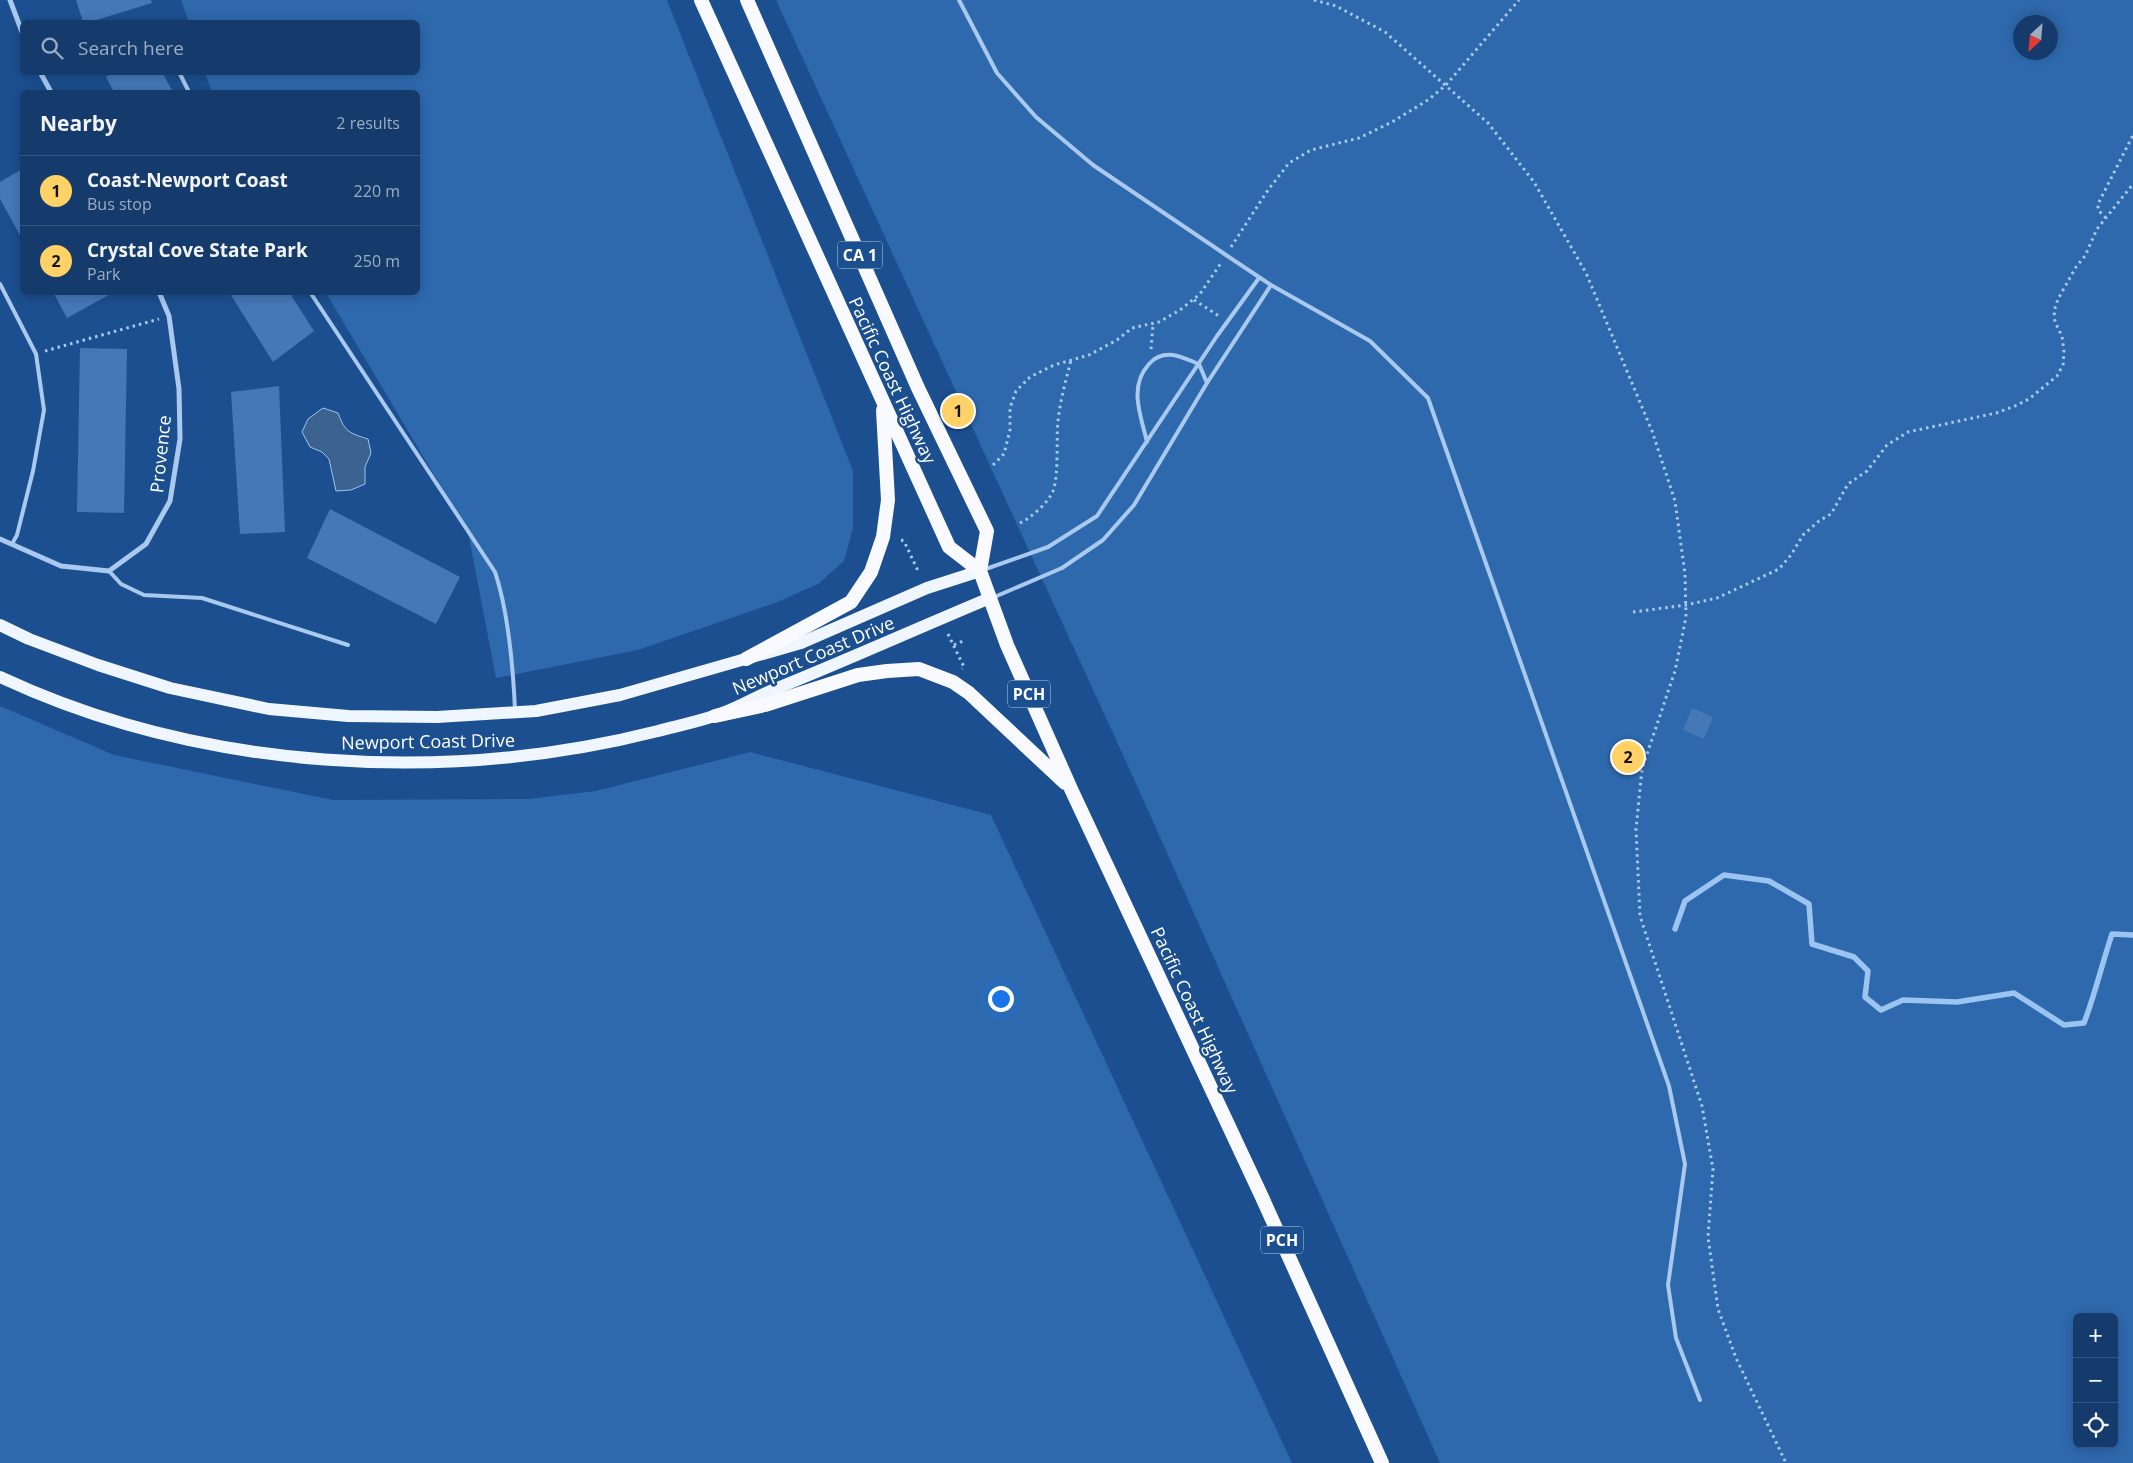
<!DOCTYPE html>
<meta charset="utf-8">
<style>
body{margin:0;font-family:"Open Sans",sans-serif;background:#1d4271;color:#f1f3f6}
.controls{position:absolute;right:15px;bottom:15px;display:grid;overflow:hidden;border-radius:8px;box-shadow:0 2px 12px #0003}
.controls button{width:45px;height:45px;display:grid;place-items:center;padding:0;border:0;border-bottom:1px solid #33557e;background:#143b6b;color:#f1f3f6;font:25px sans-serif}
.compass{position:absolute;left:2013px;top:15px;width:45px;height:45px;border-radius:50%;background:#143b6b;box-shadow:0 2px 12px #0003;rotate:206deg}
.you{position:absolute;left:1000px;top:998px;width:18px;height:18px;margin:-12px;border:4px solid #fff;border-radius:50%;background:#1a73e8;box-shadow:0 0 0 8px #1a73e833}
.badge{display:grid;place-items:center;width:32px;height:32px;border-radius:50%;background:#ffd166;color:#111;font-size:16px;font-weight:700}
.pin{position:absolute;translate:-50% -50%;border:2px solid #fff;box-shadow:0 1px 5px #0006}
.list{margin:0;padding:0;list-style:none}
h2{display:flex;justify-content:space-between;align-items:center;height:65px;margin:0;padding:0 20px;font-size:21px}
h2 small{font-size:16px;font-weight:400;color:#9dadc1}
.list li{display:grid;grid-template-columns:32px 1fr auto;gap:15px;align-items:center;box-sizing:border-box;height:70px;padding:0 20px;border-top:1px solid #33557e}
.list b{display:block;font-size:19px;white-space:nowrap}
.list p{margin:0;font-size:16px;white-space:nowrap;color:#9dadc1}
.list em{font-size:16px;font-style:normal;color:#9dadc1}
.icon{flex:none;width:28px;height:28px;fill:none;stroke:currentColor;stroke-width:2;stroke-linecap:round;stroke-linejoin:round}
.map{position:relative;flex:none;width:2133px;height:1463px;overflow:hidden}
.search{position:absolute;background:#143b6b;box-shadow:0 2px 12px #0003;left:20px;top:20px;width:400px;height:55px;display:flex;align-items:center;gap:12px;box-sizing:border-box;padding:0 18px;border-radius:8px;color:#9dadc1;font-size:19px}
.panel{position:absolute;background:#143b6b;box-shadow:0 2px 12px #0003;left:20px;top:90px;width:400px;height:205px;border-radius:8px}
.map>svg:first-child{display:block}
</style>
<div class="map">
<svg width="2133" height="1463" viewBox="0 0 2133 1463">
<rect width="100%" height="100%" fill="#1b4f8f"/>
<path fill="#2e69ad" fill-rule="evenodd" d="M181,0H667L853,471V528L844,561L818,584L775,603L638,650L496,678L468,532L326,293L418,292V92H212L205,73L418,72V22H189Z
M776,0H2133V1463H1440L1129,768ZM2020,22H2050V52H2020ZM2077,1317H2114V1444H2077Z
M0,706L114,755L333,800L528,799L596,791L750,752L991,815L1292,1463H0Z"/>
<path fill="#3c6290" stroke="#9cc4f0" d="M323,408L338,413C345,432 349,433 368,439L371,453L365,467V484L351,490L336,491L329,459L322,452L310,447L302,432L308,419Z"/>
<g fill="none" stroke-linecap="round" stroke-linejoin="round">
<path stroke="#9cc4f0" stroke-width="5.5" d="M1675,929L1685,901L1724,875L1769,881L1809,904L1812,944L1854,957L1868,971L1865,997L1881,1010L1903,1000L1957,1002L2014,993L2064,1025L2084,1023C2095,994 2102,964 2112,934L2133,935"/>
</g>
<path fill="#4478b7" d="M76,0H151L152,3L90,22H83Z
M115,72H162L173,92H114L106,77Z
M22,169V239L0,199V182Z
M53,292H114L67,318Z
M229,292H289L314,331L273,362Z
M80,348L127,349L124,513L77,512Z
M279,386L285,532L240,534L231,392Z
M330,509L460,577L436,624L307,558Z
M1692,708L1713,717L1704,739L1683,730Z"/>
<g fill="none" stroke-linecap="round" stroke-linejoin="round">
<path stroke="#a9c9ee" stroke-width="3" stroke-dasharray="2.5 4" stroke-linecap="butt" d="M1314,0L1336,6L1385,32L1488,123L1534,182L1586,273L1652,431L1675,501L1685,574L1686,617L1675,671L1642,769L1636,829L1640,916L1702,1106L1713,1169L1708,1237L1718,1309L1736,1358L1786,1463
M2106,218L2098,210V204L2133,135
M1231,247L1268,190L1289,163L1311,150L1359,138L1392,122L1428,100L1446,85L1519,0
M1194,300L1219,316
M1151,349L1153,324
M45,351L159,319
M993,465L1004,454L1010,430V408L1016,391L1030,377L1054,365L1089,355L1117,340L1132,328L1159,322L1180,310L1200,294L1221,263
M1020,523C1031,518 1048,503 1053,491C1059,475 1056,441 1058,421C1060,401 1066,380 1071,360
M901,540L904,541L919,573
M1633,612L1686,605L1717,598L1779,569L1791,555L1803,535L1819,521L1831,514L1848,484L1867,471L1887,445L1908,432L1996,413L2015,406L2029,399L2057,376L2063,365L2064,352L2062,336L2055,322L2054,311L2058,299L2076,267L2085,256L2097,229L2133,184
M948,634L964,667L962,669
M954,645L963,641"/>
<path stroke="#a9c9ee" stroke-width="4" d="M959,0L997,73L1036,117L1093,165L1226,255L1271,285L1370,341L1428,398L1669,1086L1685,1164L1668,1285L1676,1338L1700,1400
M179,72L189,92
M0,284L36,354L44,410L33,471L17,535L12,544
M310,292L495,572C509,614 513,666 515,710
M1147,442C1141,416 1128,387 1149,364C1155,357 1164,354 1173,355C1181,356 1191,361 1199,364L1207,383
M983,570L1048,547L1097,516L1217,336L1259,278
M109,571L121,584L144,595L202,598L348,645
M992,598L1062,568L1103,540L1134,505L1207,383L1271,285"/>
<path stroke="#a9c9ee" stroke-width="5" d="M10,0L22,32
M40,72L51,92
M0,539L61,566L109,571L146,544L170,501L180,439L179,389L169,316L159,292"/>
<path stroke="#f0f6ff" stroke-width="12" d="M0,625L29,639L98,665L170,688L269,709L348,716L437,717L536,711L620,695L801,643L927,588L980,571
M0,677C201,771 445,785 658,731C677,726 696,722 714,716C735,710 755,697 775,689C847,660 918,628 990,598"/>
<path stroke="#f8faff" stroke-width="14" d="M701,0L949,547L980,571
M747,0L918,388L987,531L980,571L1007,645L1071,789L1261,1195L1382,1463
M746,659L851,602L871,572L883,537L888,500L883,410
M715,716L765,705L858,675L887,671L919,669L953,682L969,693L1065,783"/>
</g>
<g text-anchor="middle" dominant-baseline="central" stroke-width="5" stroke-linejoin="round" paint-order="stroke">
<g fill="#1b4f8f" stroke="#bbcadd" stroke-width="1">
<rect x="837.5" y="241.5" width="45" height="27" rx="4"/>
<rect x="1008" y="680.5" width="42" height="27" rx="4"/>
<rect x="1261" y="1226.5" width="42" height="27" rx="4"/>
</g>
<g font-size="16" font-weight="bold" fill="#fff">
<text x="860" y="255">CA 1</text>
<text x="1029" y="694">PCH</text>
<text x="1282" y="1240">PCH</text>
</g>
<g font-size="18" fill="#fff" stroke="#1b4f8f">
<text transform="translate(893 380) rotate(65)">Pacific Coast Highway</text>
<text transform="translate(160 454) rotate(-84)">Provence</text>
<text transform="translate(813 655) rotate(-23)">Newport Coast Drive</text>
<text transform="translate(428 741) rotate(-1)">Newport Coast Drive</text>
<text transform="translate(1195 1010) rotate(65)">Pacific Coast Highway</text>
</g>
</g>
</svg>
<div class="controls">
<button>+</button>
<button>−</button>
<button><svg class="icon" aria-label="locate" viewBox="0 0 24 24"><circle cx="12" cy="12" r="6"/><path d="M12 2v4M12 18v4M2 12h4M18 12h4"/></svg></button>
</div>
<svg class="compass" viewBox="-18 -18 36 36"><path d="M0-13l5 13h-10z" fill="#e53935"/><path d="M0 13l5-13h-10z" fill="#9dadc1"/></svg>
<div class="you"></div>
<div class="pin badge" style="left:958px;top:411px">1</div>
<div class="pin badge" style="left:1628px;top:757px">2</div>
<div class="search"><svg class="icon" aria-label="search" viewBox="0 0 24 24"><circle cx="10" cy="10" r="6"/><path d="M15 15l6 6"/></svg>Search here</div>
<section class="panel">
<h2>Nearby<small>2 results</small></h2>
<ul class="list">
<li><span class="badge">1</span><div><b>Coast-Newport Coast</b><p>Bus stop</p></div><em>220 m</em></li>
<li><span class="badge">2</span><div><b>Crystal Cove State Park</b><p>Park</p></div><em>250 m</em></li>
</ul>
</section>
</div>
